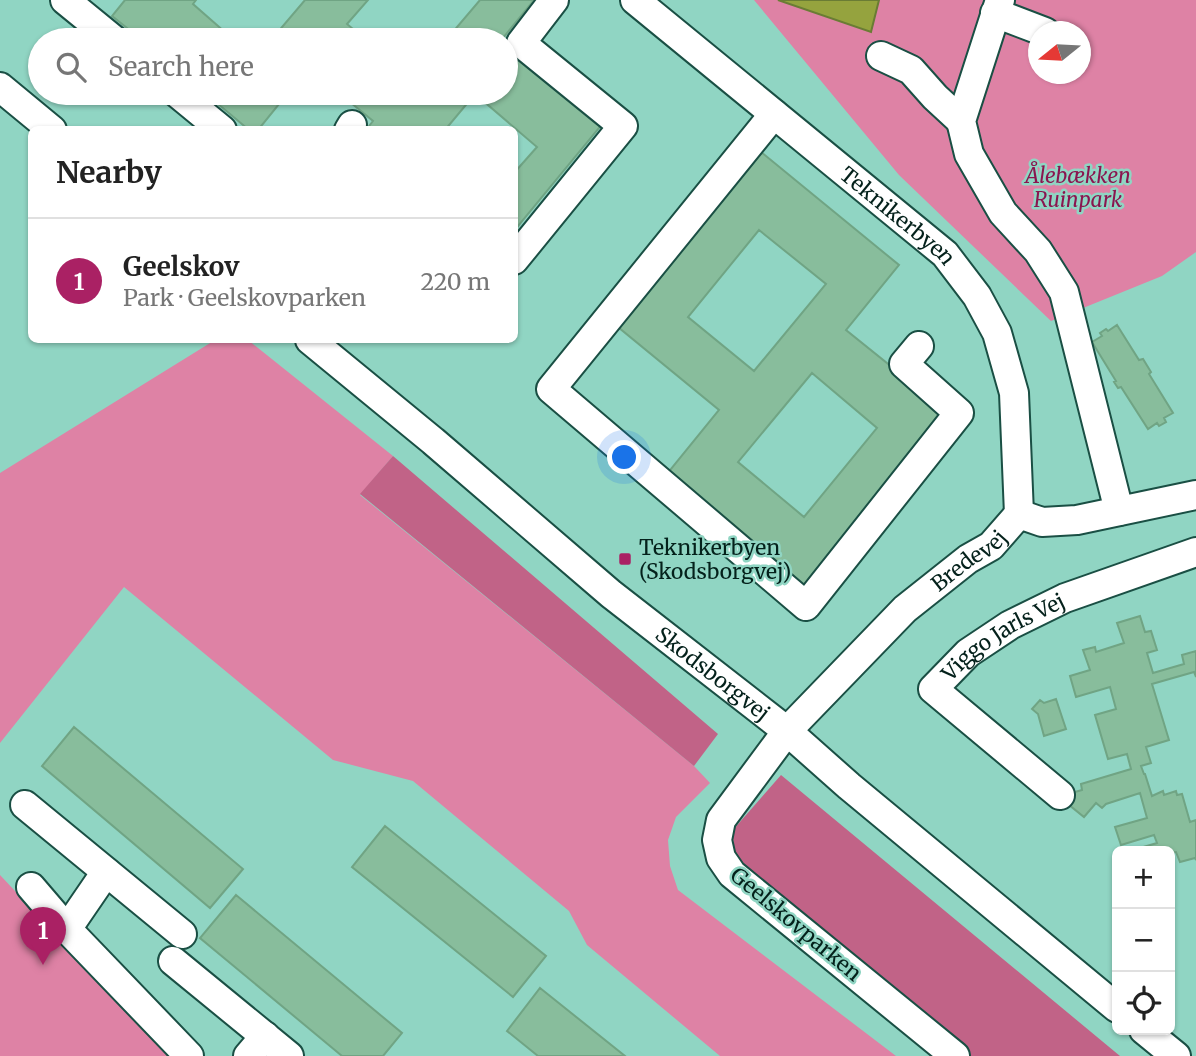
<!DOCTYPE html>
<meta charset="utf-8">
<style>
body{margin:0;font-family:Merriweather,serif;background:#f6f6f6;color:#222}
.controls{position:absolute;right:21px;bottom:21px;display:grid;overflow:hidden;border-radius:10px;box-shadow:0 2px 5px #0004}
.controls button{width:63px;height:63px;display:grid;place-items:center;padding:0;border:0;border-bottom:2px solid #e0e0e0;background:#fff;color:#222;font:35px sans-serif}
.compass{position:absolute;left:1028px;top:21px;width:63px;height:63px;border-radius:50%;background:#fff;box-shadow:0 2px 5px #0004;rotate:252deg}
.you{position:absolute;left:625px;top:458px;width:24px;height:24px;margin:-18px;border:5px solid #fff;border-radius:50%;background:#1a73e8;box-shadow:0 0 0 10px #1a73e833}
.badge{display:grid;place-items:center;width:46px;height:46px;border-radius:50%;background:#aa2164;color:#fff;font-size:23px;font-weight:700}
.pin{position:absolute;translate:-50% -58px;filter:drop-shadow(0 2px 4px #0008)}
.pin::after{content:'';position:absolute;top:37px;width:24px;height:21px;background:inherit;clip-path:polygon(0 0,100% 0,50% 100%)}
.list{margin:0;padding:0;list-style:none}
h2{display:flex;justify-content:space-between;align-items:center;height:91px;margin:0;padding:0 28px;font-size:30px}
h2 small{font-size:23px;font-weight:400;color:#767676}
.list li{display:grid;grid-template-columns:46px 1fr auto;gap:21px;align-items:center;box-sizing:border-box;height:126px;padding:0 28px;border-top:2px solid #e0e0e0}
.list b{display:block;font-size:26px;white-space:nowrap}
.list p{margin:0;font-size:23px;white-space:nowrap;color:#767676}
.list em{font-size:23px;font-style:normal;color:#767676}
.icon{flex:none;width:38px;height:38px;fill:none;stroke:currentColor;stroke-width:2;stroke-linecap:round;stroke-linejoin:round}
.map{position:relative;flex:none;width:1196px;height:1056px;overflow:hidden}
.search{position:absolute;background:#fff;box-shadow:0 2px 5px #0004;left:28px;top:28px;width:490px;height:77px;display:flex;align-items:center;gap:18px;box-sizing:border-box;padding:0 24px;border-radius:38px;color:#767676;font-size:26px}
.panel{position:absolute;background:#fff;box-shadow:0 2px 5px #0004;left:28px;top:126px;width:490px;height:217px;border-radius:10px}
.map>svg:first-child{display:block}
</style>
<div class="map">
<svg width="1196" height="1056" viewBox="0 0 1196 1056">
<rect width="100%" height="100%" fill="#90d5c3"/>
<path fill="#de82a5" fill-rule="evenodd" d="M754,0H1196V252L1162,276L1051,321L899,175ZM1038,32H1080V74H1038Z
M215,340H248L393,456L360,495L694,766L710,783L676,817L668,840L670,866L678,890L896,1056H720L587,945L569,911L413,781L333,760L124,587L0,743V473Z
M0,875L170,1056H0Z"/>
<path fill="#c16387" d="M393,456L718,734L694,766L360,494Z
M781,775L1120,1056H971L736,862L732,831Z"/>
<path fill="#95a33e" stroke="#6a7c34" stroke-width="2" d="M778,0H879L871,32Z"/>
<path fill="#88bd9c" stroke="#70a484" stroke-width="2" fill-rule="evenodd" d="M125,0H196L193,4L234,40H142L112,16Z
M305,0H368L347,24L366,40H271Z
M480,0H534L503,38L604,122L514,231V173L537,147L475,94L445,130H366L373,121L339,93H506V40H446Z
M205,93H288L258,130H249Z
M761,152L899,265L846,330L949,413L806,589L666,475L719,410L618,327ZM759,230L826,284L754,371L688,317ZM812,373L877,428L804,517L738,462Z
M1117,325L1139,360L1143,359L1151,372L1149,374L1173,413L1164,418L1166,422L1159,426L1157,423L1148,429L1121,387L1118,388L1114,382L1116,381L1092,342L1102,336L1100,333L1106,329L1108,331Z
M1140,616L1145,632L1151,631L1157,650L1147,653L1153,673L1184,664L1182,655L1196,651V677L1194,672L1152,684L1169,740L1146,747L1151,763L1141,766L1144,774H1145L1152,796L1163,791L1164,795L1176,791L1177,795L1182,794L1190,822L1196,820V860L1195,858L1180,862L1176,852L1170,853V851H1134L1133,850L1157,843L1154,835L1121,845L1115,827L1147,818L1140,793L1106,804L1102,808L1096,803L1084,817L1063,800L1068,794L1082,790L1081,784L1131,769L1127,754L1108,759L1095,715L1116,709L1110,687L1076,697L1070,676L1090,670L1083,650L1095,647L1096,652L1124,643L1117,623Z
M1056,699L1066,729L1044,736L1038,714L1032,709L1040,700L1044,703Z
M74,727L243,869L210,908L42,766Z
M385,826L546,956L513,997L352,867Z
M236,895L402,1033L383,1056H342L200,938Z
M540,988L625,1056H538L507,1031Z"/>
<g fill="none" stroke-linecap="round" stroke-linejoin="round">
<defs>
<g id="minor">
<path d="M65,0L114,40"/>
<path id="s1" d="M635,0L945,254L977,296L997,333L1014,393L1019,514"/>
<path d="M1000,0L961,121L969,154L1003,213L1038,251L1064,292L1119,511"/>
<path d="M995,13L1045,32"/>
<path d="M881,56L911,70L935,97L961,121"/>
<path d="M0,87L52,130"/>
<path d="M177,93L222,130"/>
<path d="M774,114L551,389L806,606L959,413L904,364L919,346"/>
<path d="M349,130L352,125"/>
<path d="M514,260L623,126L521,43L554,0"/>
<path id="s2" d="M310,340L433,441L611,594L787,731L849,786L1117,1008"/>
<path d="M1019,514L1042,522L1077,520L1196,495"/>
<path id="s3" d="M1060,795L933,689L968,653L1010,625L1065,598L1196,552"/>
<path d="M25,805L182,934"/>
<path d="M31,887L67,929L189,1056"/>
<path d="M67,929L106,872"/>
<path d="M173,961L289,1056"/>
<path d="M1144,1030L1176,1056"/>
<path d="M248,1056L265,1036"/>
<path id="s4" d="M955,1056L732,874L721,858L717,840L721,820L787,731L905,609L968,559L991,546L1019,514"/>
</g>
</defs>
<use href="#minor" stroke="#1a4f44" stroke-width="32"/>
<use href="#minor" stroke="#fff" stroke-width="28"/>
</g>
<rect fill="#aa2164" stroke="#90d5c3" stroke-width="2.5" x="618" y="552" width="14" height="14" rx="3.5"/>
<g text-anchor="middle" dominant-baseline="central" stroke-width="5" stroke-linejoin="round" paint-order="stroke">
<g font-size="21" font-style="italic" fill="#8a154f" stroke="#90d5c3">
<text x="1078" y="175">Ålebækken<tspan x="1078" dy="24">Ruinpark</tspan></text>
</g>
<g font-size="21" fill="#04211b" stroke="#90d5c3">
<text stroke="none"><textPath href="#s1" startOffset="340">Teknikerbyen</textPath></text>
<text stroke="none"><textPath href="#s4" startOffset="707">Bredevej</textPath></text>
<text stroke="none"><textPath href="#s3" startOffset="254">Viggo Jarls Vej</textPath></text>
<text stroke="none"><textPath href="#s2" startOffset="523">Skodsborgvej</textPath></text>
<text transform="translate(796 924) rotate(40)">Geelskovparken</text>
</g>
<g font-size="21" fill="#04211b" stroke="#90d5c3" text-anchor="start">
<text x="639" y="547">Teknikerbyen<tspan x="639" dy="24">(Skodsborgvej)</tspan></text>
</g>
</g>
</svg>
<div class="controls">
<button>+</button>
<button>−</button>
<button><svg class="icon" aria-label="locate" viewBox="0 0 24 24"><circle cx="12" cy="12" r="6"/><path d="M12 2v4M12 18v4M2 12h4M18 12h4"/></svg></button>
</div>
<svg class="compass" viewBox="-18 -18 36 36"><path d="M0-13l5 13h-10z" fill="#e53935"/><path d="M0 13l5-13h-10z" fill="#767676"/></svg>
<div class="you"></div>
<div class="pin badge" style="left:43px;top:965px">1</div>
<div class="search"><svg class="icon" aria-label="search" viewBox="0 0 24 24"><circle cx="10" cy="10" r="6"/><path d="M15 15l6 6"/></svg>Search here</div>
<section class="panel">
<h2>Nearby<small></small></h2>
<ul class="list">
<li><span class="badge">1</span><div><b>Geelskov</b><p>Park · Geelskovparken</p></div><em>220 m</em></li>
</ul>
</section>
</div>
